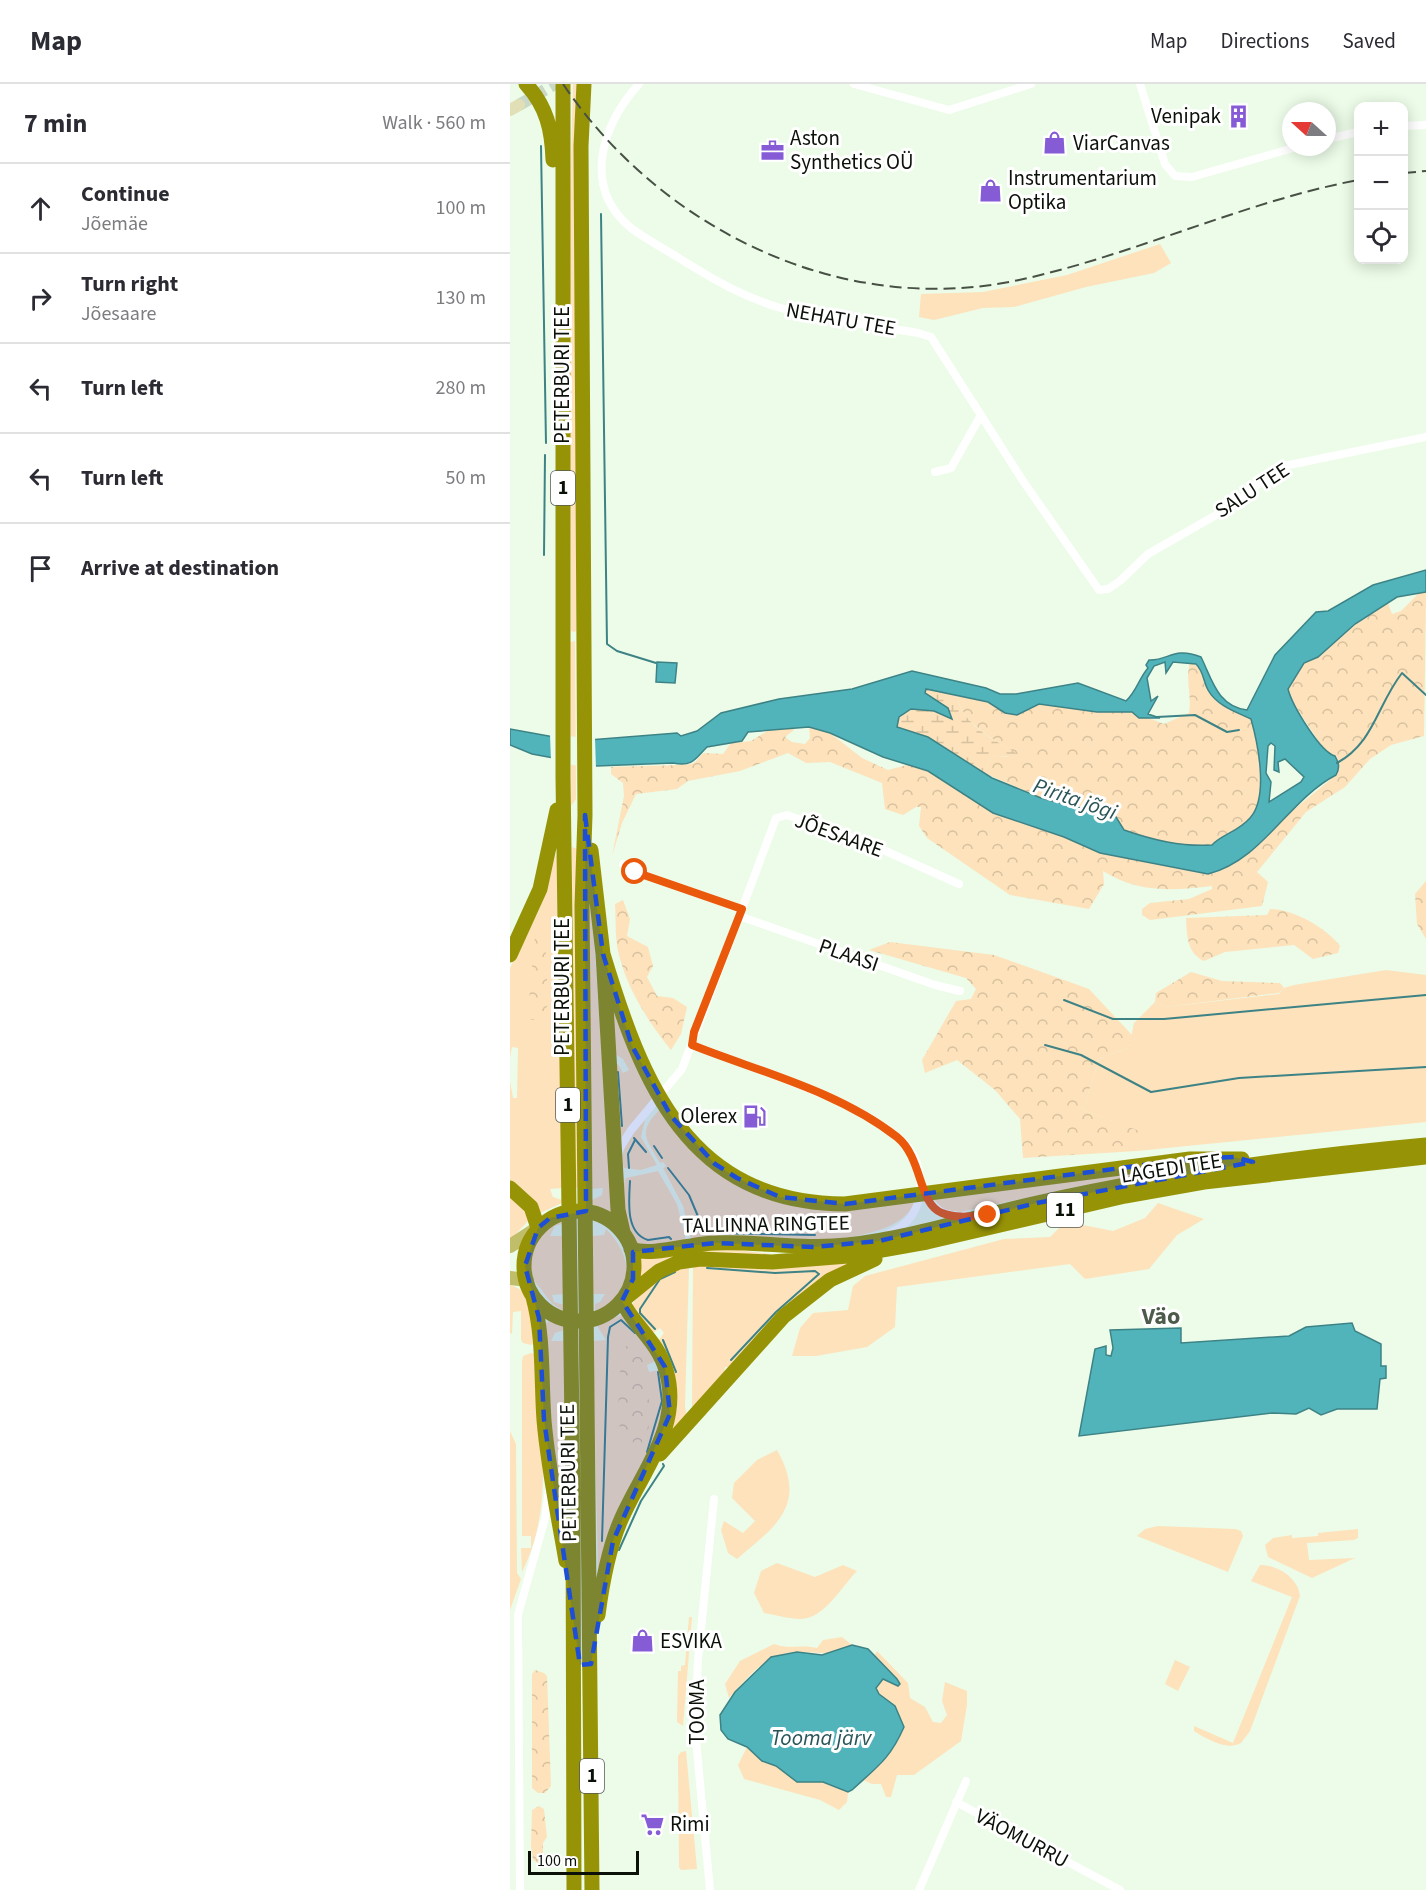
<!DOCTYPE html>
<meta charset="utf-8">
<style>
body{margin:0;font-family:"Source Sans 3",sans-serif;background:#f7f7f7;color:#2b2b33}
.controls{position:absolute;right:18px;top:18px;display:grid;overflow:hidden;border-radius:12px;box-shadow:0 3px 15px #0003}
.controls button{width:54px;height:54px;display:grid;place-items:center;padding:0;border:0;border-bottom:2px solid #e1e1e2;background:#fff;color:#2b2b33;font:30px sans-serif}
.compass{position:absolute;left:772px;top:18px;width:54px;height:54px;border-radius:50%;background:#fff;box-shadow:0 3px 15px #0003;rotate:291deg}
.scale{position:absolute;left:18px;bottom:15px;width:111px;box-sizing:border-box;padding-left:6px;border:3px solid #0b1009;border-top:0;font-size:16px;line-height:21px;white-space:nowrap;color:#0b1009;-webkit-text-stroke:4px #fff;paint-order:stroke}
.stop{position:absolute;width:18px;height:18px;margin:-14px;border:4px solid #ea580c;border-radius:50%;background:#fff}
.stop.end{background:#ea580c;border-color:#fff;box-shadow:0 2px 6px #0008}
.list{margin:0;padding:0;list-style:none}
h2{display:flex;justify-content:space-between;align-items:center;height:78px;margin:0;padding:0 24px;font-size:26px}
h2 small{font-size:20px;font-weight:400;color:#7c7c81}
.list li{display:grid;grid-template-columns:39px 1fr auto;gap:18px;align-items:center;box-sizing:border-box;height:90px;padding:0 24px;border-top:2px solid #e1e1e2}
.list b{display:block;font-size:22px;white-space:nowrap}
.list p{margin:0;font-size:20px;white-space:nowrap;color:#7c7c81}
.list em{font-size:20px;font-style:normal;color:#7c7c81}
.icon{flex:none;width:33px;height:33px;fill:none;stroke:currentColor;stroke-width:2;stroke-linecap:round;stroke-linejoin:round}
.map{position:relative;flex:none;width:916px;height:1806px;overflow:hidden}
header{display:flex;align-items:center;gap:36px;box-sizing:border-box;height:84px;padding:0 30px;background:#fff;border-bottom:2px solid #e1e1e2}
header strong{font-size:28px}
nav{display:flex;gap:33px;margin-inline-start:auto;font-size:21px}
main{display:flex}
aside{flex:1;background:#fff}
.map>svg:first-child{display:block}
</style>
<header>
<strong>Map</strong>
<nav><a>Map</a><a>Directions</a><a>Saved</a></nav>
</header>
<main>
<aside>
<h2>7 min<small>Walk · 560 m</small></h2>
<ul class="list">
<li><svg class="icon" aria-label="ahead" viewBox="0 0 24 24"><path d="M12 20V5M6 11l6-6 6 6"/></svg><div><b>Continue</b><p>Jõemäe</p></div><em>100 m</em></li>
<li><svg class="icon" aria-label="right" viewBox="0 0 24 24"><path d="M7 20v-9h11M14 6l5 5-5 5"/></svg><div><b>Turn right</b><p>Jõesaare</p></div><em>130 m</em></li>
<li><svg class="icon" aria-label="left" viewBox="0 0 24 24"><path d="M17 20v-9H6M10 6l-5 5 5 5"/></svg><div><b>Turn left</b></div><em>280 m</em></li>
<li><svg class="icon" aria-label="left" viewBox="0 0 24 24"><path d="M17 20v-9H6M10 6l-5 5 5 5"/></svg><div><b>Turn left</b></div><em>50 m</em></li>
<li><svg class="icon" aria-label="arrive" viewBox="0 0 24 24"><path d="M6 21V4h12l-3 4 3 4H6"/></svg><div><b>Arrive at destination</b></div></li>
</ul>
</aside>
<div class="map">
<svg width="916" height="1806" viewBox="0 0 916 1806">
<defs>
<pattern id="forest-crowns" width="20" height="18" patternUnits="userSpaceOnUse" patternTransform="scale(1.5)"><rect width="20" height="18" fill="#fde2bb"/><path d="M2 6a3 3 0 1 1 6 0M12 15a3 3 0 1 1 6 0" fill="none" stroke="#d8c19f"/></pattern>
<pattern id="wetland-marsh" width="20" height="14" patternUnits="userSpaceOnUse" patternTransform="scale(1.5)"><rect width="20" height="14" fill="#fde2bb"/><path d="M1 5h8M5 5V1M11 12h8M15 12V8" fill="none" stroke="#d8c19f"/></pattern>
</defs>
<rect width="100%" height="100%" fill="#ecfce8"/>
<path fill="#fde2bb" d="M63,0H67L66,547L64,548L61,547L59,147Z
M650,160L661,179L644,189L576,203L504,223L473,224L424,236L409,233L411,210L473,208L557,191Z
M65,557L66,715L61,722L60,558Z
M62,763L67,765L70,1103L65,1104Z
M46,770L49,777L53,1104L40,1105L43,1113L52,1116V1119L30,1129L0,1098V998L3,1014H7L8,964L2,963L0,973V884L30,823Z
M81,814L103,1131L82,1121V1116L92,1111L93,1104L81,1105L78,824Z
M876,886L916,891V1038L627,1067L637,1050L573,1026L589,975L619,964L624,939L645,918L655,923L769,910L774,904L784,901Z
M98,902L144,1012L110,1055L103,980H108L113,989L119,986L113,975L105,970Z
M151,1024L240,1107C298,1132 345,1122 405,1115C393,1172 226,1156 181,1155L173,1122L153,1084L156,1082L153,1078L150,1079C134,1052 128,1048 151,1024Z
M135,1036L131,1053L147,1081L131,1086L114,1084C107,1066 124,1049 135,1036Z
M690,1081L566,1103L450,1128L434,1126L421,1112Z
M148,1087L167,1120L176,1156C162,1158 142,1164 129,1160C114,1154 109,1107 116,1094Z
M0,1110L14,1123L19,1136L0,1156Z
M648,1119L694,1135L667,1151L639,1185L575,1195L560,1180L387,1203L385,1243L357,1263L306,1272H282L290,1244L303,1229L338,1226L343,1202L355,1192L494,1155L540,1153L551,1142L563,1139L603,1147L635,1134Z
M52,1134V1140L45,1142L40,1152H53L54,1210L42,1211L44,1218L54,1221V1227C38,1220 35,1208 24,1197C23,1196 18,1191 17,1190C8,1169 34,1141 52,1134Z
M96,1145C125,1174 125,1210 85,1228V1220L90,1218L95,1210H83L82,1152L94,1151Z
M228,1166L261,1170L211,1171L125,1201L128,1176L178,1167Z
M354,1174L220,1283H215L214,1290L182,1328L183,1180Z
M179,1183L175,1322L177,1334L159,1353L148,1257L154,1249L150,1244L143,1249L120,1224C133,1202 156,1188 179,1183Z
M0,1201C25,1207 22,1238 24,1259L21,1261L13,1259L11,1256V1227L3,1228L2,1250L0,1249Z
M113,1230L146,1277L137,1281L139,1288L149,1286C169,1339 125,1385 105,1431C97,1449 94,1470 88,1489L83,1257L96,1256L87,1242Z
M40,1236L54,1241V1246L45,1249L41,1257H55V1446L45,1387L34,1241Z
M21,1269L25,1270C30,1343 46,1421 12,1488L11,1464H21V1452H12V1278L13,1272Z
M0,1347L6,1360L7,1489L11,1495L0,1526Z
M267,1366C298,1421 266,1442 227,1475L218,1469L211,1446L214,1437L233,1449L245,1437L222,1414L224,1399L247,1376Z
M648,1442L725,1445L731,1447L733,1452L718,1488L627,1452L635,1445Z
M848,1445V1454L844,1456L797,1459L799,1476L845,1474L802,1494L758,1473L755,1461L763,1454L782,1451V1454L808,1452V1449Z
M267,1479L305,1493L333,1481L347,1487C333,1501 314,1535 291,1535C279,1535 266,1531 254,1529L244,1509L251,1487Z
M750,1481C767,1481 788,1493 790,1512L740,1647L731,1659C716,1667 697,1655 684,1647V1642L723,1659L782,1513L741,1497Z
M179,1533H182L173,1642L167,1638L168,1587H171V1582L175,1581Z
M332,1553L342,1561C319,1573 310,1568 287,1568C256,1568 238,1593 219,1614L215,1600L230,1577L264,1560C281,1566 288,1560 307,1564L313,1556Z
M367,1567L398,1599L400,1614L415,1623L423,1638L431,1639L437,1631L432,1617L435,1598L457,1607V1621L451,1657L404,1691H387L381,1713H376L371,1700H362L353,1696C374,1676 383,1669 394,1643L385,1622L369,1610L366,1604L373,1595L388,1602L387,1595L364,1572Z
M665,1576L680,1583L668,1607L655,1600Z
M237,1663L252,1677L266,1682L287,1698H313L338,1708L337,1718L329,1726L310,1716L234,1695L228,1681Z
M176,1667L187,1785L171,1786L169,1783L168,1672L171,1668Z"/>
<path fill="url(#forest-crowns)" d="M910,508H916L914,652L881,661L860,675L835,703L796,728L747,788L758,798L752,822L640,836L632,831V825L640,819L679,815L702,805V802C662,807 628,809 593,787L594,800L579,825L500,811L417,754L409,742L411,723H406L393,731L375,725L372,699L320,678L296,679L278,669L230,687L178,697L167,705L126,710L112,739L102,772L114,712L113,699L101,690V683C113,682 179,682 184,679C188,676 190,671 194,669L213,670L221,659L241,657L259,646L284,642V646L275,653L282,658L295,660L300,654L299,643L320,649L352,674L378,686L401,680L418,687L483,729L554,753L590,769L698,790L710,787L734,773L781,728L826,691L825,672L818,671L781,616L778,605L794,579L808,573L830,551L878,519L882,530L891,527Z
M680,578C696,584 691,598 701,609C712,622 726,628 741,635C748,660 759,713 740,734C728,747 712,750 702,761C671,763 643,756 614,746L606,733L531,714L472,688L483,672L512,673C490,659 450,640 447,611L478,618L495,629L507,631L528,620L587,628H623L654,640L679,629C682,611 675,596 680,578Z
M916,797V855L907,840L905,810Z
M113,816L120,835L117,852L138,863L143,882L137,893L147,912L163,914L177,923L171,950L161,966C138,938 116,903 108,867C105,853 106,835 105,820Z
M760,825C783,825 817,844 830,862L828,869L803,875L784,861L715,868L694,877C677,869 677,852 676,834L757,831Z
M35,849L38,921L28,936H17L25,852Z
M380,858L484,871L579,905L622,951L619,964L589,975L573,1026L638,1050L627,1067L513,1074L510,1035L485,1006L447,976L415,989L412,976L446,917L461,915L466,905L456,894L359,866Z
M681,888L712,897L770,899L774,904L769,909L655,923L645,918L646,909Z
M122,1261L136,1272C128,1307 154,1327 130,1361C122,1358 116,1355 111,1347C106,1338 110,1276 113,1263Z
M25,1586L34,1589L37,1592L41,1702L35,1709H28L22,1704V1590Z
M29,1722L34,1725L37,1753L33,1759V1776L28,1779L23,1776L21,1762L22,1726Z"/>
<path fill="url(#wetland-marsh)" d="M416,605L447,611C450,641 490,659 513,673L511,681L498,672H483L472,688L418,653L387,643L360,608Z"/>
<path fill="#52b4bb" stroke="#3d8386" stroke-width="1.5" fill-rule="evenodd" d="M916,486V508L887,513L845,540L808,573L794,579L778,605C782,621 810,668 825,672C829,679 830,684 826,691C778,716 753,776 698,790L590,769L554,753L483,729L418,687L373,673L320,649L299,643L238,648L232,657L197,663C185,675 183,683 163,679L87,682L22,670L0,661V645L66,657L167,649L171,652L187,647L211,629L269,615L342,605L402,587L476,604L490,610H506L568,599L616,617C627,607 629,594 638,584L636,581L639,576C659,577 663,562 691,573C702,595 707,622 737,626L765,571L806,528L818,527L863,501ZM655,578L656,589L663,578L686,580C694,588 693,597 698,606C707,622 726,628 741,635C748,660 759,713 740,734C728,748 712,750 702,761C671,763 643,756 614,746L606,733L531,714L482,694L418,653L387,643L389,633L401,625L424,627L442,635L438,624L415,609L416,605L478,618L495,629L507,631L529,620L587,628H622L629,634H650L638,630L648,612L641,617L637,594L644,582ZM761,659L765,662L764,686L769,688L768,678L775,675L794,693L791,698L759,718L761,698L756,689L758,662Z
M147,578L167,579L165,599L146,598Z
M842,1239L845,1247L871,1260V1282H876V1294L870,1295L867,1325H827L811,1331L799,1324L786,1330L763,1329L569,1352L585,1265L596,1262V1271L601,1272L603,1264L600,1246L671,1244V1259L779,1252L796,1243Z
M342,1561L358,1565L387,1595L390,1600L388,1602L373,1595L366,1604L369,1610L385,1622L394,1643C380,1675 367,1683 342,1706L338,1708L313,1698H287L266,1682L252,1677L237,1663L218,1655L211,1646L210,1631L225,1608L261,1573L287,1568L312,1571Z"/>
<path fill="#ecfce8" d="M40,651L85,654L86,685L41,677Z"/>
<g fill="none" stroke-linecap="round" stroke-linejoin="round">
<path stroke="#3d8386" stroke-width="2" d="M31,62L36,359
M91,130L97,560L107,567L146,579
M34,471L35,371
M647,633L685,631L717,648L729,646
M827,679C864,659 867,621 892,589L916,611
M554,916L603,935H654L916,911
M535,961L571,971L641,1008L729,994L916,983
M108,988L112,1042
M124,1054L136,1068
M144,1062L152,1074
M119,1084L118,1070L125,1056
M158,1084L179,1111L195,1149L305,1151
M120,1097C119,1117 115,1149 138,1156L159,1153L161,1155
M197,1184L265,1189L305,1187L309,1190L266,1228L221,1276
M145,1245L130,1229V1225L150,1195L165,1188
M153,1256L166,1288
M137,1368L152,1317L148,1288
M92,1457L98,1253L100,1243L111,1236L125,1249
M109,1466L131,1417L154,1382L153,1380"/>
<path stroke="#cad9c7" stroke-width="12" stroke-dasharray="12 6" stroke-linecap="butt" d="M9,21L45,0"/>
<path stroke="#fff" stroke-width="8" d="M129,0C91,41 72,104 121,144C137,156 155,165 172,176C204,196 237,215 274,225C317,238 364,241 408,249L421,253L513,397L589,506L598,505L610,497L638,470L727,419L757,392L774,382L916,353
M344,0L439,26L521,0
M630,0L655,80L665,92L682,93L787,63
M894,42L916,41
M817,55L848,48
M425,388L441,384L471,331
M113,780L125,788L232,825
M229,832L425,901L450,907
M182,961C238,983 360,1019 398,1063C408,1075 411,1091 410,1106C409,1126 398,1141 380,1149
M107,1069L121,1046L172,985L266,734L277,731L360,760L449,800
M414,1107C422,1127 435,1132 455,1132
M446,1718L610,1806
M10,1806L8,1531L35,1434L39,1406
M200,1806L185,1645L188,1576L204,1415
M409,1806L456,1697"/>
<path stroke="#e0dfb5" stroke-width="12" d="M0,26L9,21"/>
<path stroke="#c1be6a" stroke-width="14" d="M0,1162L28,1144
M0,1194L17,1196"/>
<path stroke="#979307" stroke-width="15" d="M16,0C37,23 42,46 43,76
M53,0V693L63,1414L64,1806
M74,0L71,62L75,731L72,822L82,1806
M81,766L93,870L108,1126L113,1148
M93,870C132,999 178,1119 335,1120L680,1075H732
M0,871L30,805L47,726
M0,1104L21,1123L28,1144
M14 1182a55 55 0 1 1 110 0a55 55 0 1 1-110 0Z
M121,1165C142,1173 182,1159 206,1159C250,1157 293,1166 337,1161C402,1154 463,1133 527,1119C655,1090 785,1073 916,1061
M23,1213C34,1253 31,1295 34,1336C38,1384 48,1430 56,1477
M112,1217L149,1187L169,1178L190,1175L262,1178L338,1172L417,1158L615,1112L694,1098L916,1073
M150,1370L274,1232L320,1196L365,1175
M88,1531C92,1500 98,1467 110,1438C131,1388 173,1343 156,1286C148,1258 124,1242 112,1217"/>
<path stroke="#485045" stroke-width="2" stroke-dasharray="12 6" stroke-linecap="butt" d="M53,0C152,146 332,234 509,196C624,171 733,118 848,96
M894,89L916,87"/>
</g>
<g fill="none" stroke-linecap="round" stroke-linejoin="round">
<path stroke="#ea580c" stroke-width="8" d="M125,788L232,825L184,948L182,961C250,988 328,1007 387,1053C413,1074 408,1120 432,1129C446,1135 464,1132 478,1131"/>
</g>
<path fill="#1d4ed8" fill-opacity="0.2" stroke="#1d4ed8" stroke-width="4.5" stroke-dasharray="12 8" stroke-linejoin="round" d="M75,731L93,870L122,962L161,1032L205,1080L227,1094L270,1113L335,1120L680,1075L724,1073L743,1078L527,1119L369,1157L304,1163L205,1159L123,1168V1195L112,1217L155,1283L160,1330L103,1457L81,1580L70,1581L34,1336L29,1234L15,1182L28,1144L40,1134L76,1127Z"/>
<defs>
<symbol id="building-bare" viewBox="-9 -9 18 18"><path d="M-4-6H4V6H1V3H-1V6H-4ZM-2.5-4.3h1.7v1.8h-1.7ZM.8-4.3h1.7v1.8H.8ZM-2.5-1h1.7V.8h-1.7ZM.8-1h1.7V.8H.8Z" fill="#855cd6" stroke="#fff" stroke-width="2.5" paint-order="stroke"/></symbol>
<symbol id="shop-bare" viewBox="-9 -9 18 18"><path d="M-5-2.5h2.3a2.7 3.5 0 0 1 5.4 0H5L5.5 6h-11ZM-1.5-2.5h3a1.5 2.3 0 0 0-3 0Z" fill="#855cd6" stroke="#fff" stroke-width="2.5" paint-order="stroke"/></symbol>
<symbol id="office-bare" viewBox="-9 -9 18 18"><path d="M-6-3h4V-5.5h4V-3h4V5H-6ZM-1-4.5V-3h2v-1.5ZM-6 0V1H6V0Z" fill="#855cd6" stroke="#fff" stroke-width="2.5" paint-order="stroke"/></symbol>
<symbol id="fuel-bare" viewBox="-9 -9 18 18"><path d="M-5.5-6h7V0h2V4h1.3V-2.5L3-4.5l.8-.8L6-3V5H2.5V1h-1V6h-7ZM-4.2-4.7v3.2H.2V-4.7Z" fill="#855cd6" stroke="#fff" stroke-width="2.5" paint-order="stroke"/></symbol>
<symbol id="supermarket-bare" viewBox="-9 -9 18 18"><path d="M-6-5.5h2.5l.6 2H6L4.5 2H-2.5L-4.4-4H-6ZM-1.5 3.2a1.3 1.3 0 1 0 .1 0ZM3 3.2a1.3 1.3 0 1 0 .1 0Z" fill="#855cd6" stroke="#fff" stroke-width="2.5" paint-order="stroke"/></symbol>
</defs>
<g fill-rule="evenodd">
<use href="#building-bare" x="712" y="16" width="33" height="33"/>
<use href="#shop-bare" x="528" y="42" width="33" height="33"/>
<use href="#office-bare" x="246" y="50" width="33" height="33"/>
<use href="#shop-bare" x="464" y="90" width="33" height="33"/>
<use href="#fuel-bare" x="228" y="1016" width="33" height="33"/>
<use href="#shop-bare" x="116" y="1540" width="33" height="33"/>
<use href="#supermarket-bare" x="126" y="1724" width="33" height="33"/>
</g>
<g text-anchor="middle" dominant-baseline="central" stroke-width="6" stroke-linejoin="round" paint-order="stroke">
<g fill="#fff" stroke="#545853" stroke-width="1.5">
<rect x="41" y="387" width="24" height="34" rx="4.5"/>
<rect x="46" y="1004" width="24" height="34" rx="4.5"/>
<rect x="537" y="1109" width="36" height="34" rx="4.5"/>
<rect x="70" y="1675" width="24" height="34" rx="4.5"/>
</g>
<g font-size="20" font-weight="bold" fill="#0b1009">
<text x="53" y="404">1</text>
<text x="58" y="1021">1</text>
<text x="555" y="1126">11</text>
<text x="82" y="1692">1</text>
</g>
<g font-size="21" fill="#0b1009" stroke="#fff" text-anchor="start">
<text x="711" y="32" text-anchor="end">Venipak</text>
<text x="280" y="54">Aston<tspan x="280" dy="24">Synthetics OÜ</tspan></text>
<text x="563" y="59">ViarCanvas</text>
<text x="498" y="94">Instrumentarium<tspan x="498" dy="24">Optika</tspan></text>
<text x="227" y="1032" text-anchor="end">Olerex</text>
<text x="150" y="1557">ESVIKA</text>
<text x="160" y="1740">Rimi</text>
</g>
<g font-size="21" fill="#0b1009" stroke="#fff">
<text transform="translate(331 235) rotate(10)">NEHATU TEE</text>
<text transform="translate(52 291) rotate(-90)">PETERBURI TEE</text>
<text transform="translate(742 406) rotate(-33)">SALU TEE</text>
<text transform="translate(329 751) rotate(20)">JÕESAARE</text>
<text transform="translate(339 871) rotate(19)">PLAASI</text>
<text transform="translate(52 903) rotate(-90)">PETERBURI TEE</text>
<text transform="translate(661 1084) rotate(-9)">LAGEDI TEE</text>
<text transform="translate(256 1140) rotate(-1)">TALLINNA RINGTEE</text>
<text transform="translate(58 1389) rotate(-91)">PETERBURI TEE</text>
<text transform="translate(187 1628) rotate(-90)">TOOMA</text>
<text transform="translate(512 1754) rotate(28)">VÄOMURRU</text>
</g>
<g font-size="22" font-style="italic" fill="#295558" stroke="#fff">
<text transform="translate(565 715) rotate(19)">Pirita jõgi</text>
<text x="311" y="1654">Tooma järv</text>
</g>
<g font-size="24" font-weight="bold" fill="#4d5b4a" stroke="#fff">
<text x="651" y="1232">Väo</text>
</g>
</g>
</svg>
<div class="controls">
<button>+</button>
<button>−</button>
<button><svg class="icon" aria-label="locate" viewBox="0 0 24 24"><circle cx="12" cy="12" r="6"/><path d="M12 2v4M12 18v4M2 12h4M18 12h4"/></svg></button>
</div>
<svg class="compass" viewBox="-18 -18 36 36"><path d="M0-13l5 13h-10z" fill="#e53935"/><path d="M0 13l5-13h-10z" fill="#7c7c81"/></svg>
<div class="scale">100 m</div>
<div class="stop" style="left:125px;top:788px"></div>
<div class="stop end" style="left:478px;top:1131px"></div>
</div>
</main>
